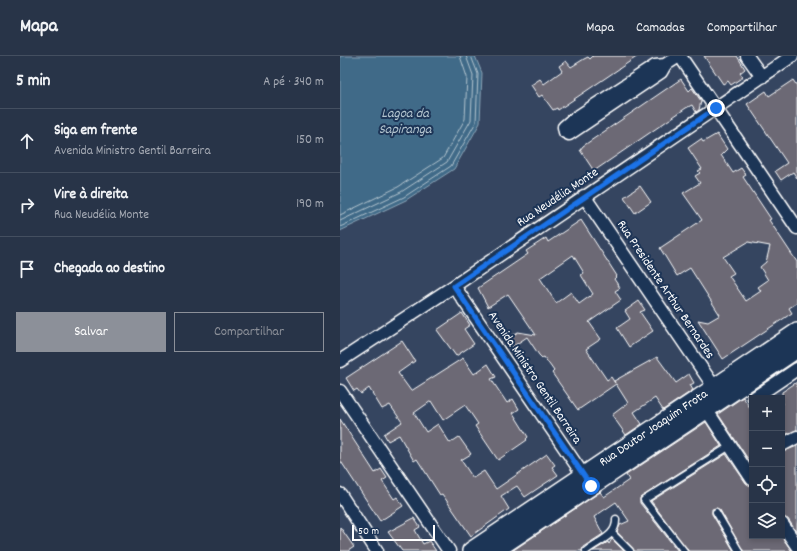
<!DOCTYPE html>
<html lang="pt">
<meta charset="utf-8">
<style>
body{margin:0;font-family:Dekko,sans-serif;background:#303c4f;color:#f1f3f6}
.controls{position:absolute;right:12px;bottom:12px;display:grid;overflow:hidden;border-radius:0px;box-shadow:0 2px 6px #0003}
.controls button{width:36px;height:36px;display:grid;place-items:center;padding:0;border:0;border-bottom:1px solid #444f60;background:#283448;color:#f1f3f6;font:20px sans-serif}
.scale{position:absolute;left:12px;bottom:10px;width:83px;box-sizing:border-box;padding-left:4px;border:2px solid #fff;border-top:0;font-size:11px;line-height:14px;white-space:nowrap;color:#fff;-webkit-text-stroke:3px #1d3557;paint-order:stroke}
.stop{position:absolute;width:12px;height:12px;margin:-9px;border:3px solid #1a73e8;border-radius:50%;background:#fff}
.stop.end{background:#1a73e8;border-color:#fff;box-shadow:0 1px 4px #0008}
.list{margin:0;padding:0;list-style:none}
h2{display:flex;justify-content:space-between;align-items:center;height:52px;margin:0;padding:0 16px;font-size:17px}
h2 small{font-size:13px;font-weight:400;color:#a5aab4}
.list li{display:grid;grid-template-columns:26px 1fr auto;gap:12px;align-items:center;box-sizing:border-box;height:64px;padding:0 16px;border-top:1px solid #444f60}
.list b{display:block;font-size:15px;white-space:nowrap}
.list p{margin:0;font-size:13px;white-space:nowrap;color:#a5aab4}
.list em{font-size:13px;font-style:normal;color:#a5aab4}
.actions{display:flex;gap:8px;padding:12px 16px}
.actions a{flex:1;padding:9px 0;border:1px solid #8c9099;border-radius:0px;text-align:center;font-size:14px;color:#8c9099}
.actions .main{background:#8c9099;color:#fff}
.icon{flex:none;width:22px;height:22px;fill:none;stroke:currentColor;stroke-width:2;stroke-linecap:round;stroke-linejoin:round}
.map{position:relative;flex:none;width:457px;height:495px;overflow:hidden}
header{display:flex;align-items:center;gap:24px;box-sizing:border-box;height:56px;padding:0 20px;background:#283448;border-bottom:1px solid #444f60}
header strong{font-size:19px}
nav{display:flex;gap:22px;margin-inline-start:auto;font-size:14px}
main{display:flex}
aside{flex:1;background:#283448}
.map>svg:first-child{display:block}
</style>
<header>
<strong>Mapa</strong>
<nav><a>Mapa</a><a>Camadas</a><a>Compartilhar</a></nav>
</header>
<main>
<aside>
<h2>5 min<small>A pé · 340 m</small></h2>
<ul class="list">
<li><svg class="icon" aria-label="ahead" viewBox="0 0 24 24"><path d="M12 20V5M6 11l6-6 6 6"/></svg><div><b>Siga em frente</b><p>Avenida Ministro Gentil Barreira</p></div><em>150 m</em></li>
<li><svg class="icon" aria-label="right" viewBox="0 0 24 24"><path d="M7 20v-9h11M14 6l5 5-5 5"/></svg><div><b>Vire à direita</b><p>Rua Neudélia Monte</p></div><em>190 m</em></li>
<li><svg class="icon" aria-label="arrive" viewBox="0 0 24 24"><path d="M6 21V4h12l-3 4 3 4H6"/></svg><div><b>Chegada ao destino</b></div></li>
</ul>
<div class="actions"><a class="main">Salvar</a><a>Compartilhar</a></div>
</aside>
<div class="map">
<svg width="457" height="495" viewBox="0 0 457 495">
<rect width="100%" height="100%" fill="#354560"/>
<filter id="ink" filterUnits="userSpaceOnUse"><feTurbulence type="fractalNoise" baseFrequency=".025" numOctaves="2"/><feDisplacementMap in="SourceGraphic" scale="8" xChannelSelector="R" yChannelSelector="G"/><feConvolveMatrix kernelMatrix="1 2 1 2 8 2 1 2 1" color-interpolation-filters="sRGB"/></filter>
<g filter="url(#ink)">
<path fill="#416b88" stroke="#8da6b8" d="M0,0H135L142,17L140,67L114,113L66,144L0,175Z"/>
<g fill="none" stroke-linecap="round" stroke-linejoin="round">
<path stroke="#b3c4cf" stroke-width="1" d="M0,159L58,131L103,102L125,63L127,21L120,0
M0,165L61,136L107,106L131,64L133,19L126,0
M0,171L64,141L111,110L136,66L138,18L131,0"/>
</g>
<path fill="#6c6975" stroke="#fff" fill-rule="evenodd" d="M253,0H298L218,54L217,52L213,54L202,39L199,41L191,29L200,23L204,28L222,15L219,10L226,5L231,11L244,3L248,1L250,3Z
M364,0H397L405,13L400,17L403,21L391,29L388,25L383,28Z
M341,23L349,35L352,32L361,45L359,54L356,56L352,49L346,52L254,115L240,94L243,90Z
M453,24L457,30V122L453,116L441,124L435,115L447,107L407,48L426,35L429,40Z
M377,78L387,93L381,99L393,117L401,112L406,119L403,121L431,163L429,164L457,206V247L449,252L452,257L383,303L358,264L368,266L380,259L350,212L337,220L320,192L362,164L343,137L360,127L355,120L360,117L358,115L362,113L348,92L361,83L363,86ZM408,186L430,190L426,206L420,211L428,224L418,231L421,235L406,245L389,220L394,217L383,201Z
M300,130L311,146L295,157L284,141Z
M241,164L277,220L274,223L280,232L275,235L281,244L249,266L261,283L246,293L267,324L271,321L275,327L274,325L317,301L336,327L349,318L354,327L350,329L353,334L323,354L315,342L294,356L302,368L286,379L272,359L288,347L276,328L238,354L212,317L214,315L204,301L202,302L199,299L187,281L172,291L167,283L178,276L196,279L168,238L148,251L138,232L188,198L186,195L206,182L208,186ZM233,199L244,217L241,219L253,238L239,248L231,236L216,247L200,222Z
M299,245L305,254L300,256L313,275L289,291L277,272L290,263L285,255Z
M122,257L130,269L124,273L134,288L116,300L97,274Z
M62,285L75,305L58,317L71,335L123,302L134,318L148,308L156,321L151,323L167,347L173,343L179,353L173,357L188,381L186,383L187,384L158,404L135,370L138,368L125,349L103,364L91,345L74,357L86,376L98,368L110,387L119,381L131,398L121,404L133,422L144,415L156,433L207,398L215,409L212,411L218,419L185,441L177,430L161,440L169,453L131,480L102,438L100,439L77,403L74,405L59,379L48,385L44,378L62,366L50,349L42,353L29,332L21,338L17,333L14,335L6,322Z
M457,326V374L442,380V336Z
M403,341L412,355V409L378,358Z
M0,363L35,417L41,413L47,422L42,425L54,443L57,441L63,450L40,465L0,404Z
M366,366L381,390L300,442V447L338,495H294L277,476L280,469L289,465L276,446L254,461L263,478L243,491L242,495H172L260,436L264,441L289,424L286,419Z
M457,390V477L448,463L442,461V396Z
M386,398L406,427L412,430V480H441L452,495H403L380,454L376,452L372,453V458L394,495H348L311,445Z
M74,462L80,471L75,474L83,488L89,485L96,495H62L48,476Z
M0,471L14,491L8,495H0Z
M272,483L284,495H253L268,486L269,488Z"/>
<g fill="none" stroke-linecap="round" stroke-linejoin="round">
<defs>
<path id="lane" d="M376,456L399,495
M272,477L290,495
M246,495C257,485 277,481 276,463
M344,495L304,444L390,390"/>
<path id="street" d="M340,0L457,172
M407,0L422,21
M325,9L321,16L229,78L225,76L224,71L231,65L315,10L325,9L339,0
M244,140L379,338
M114,230L248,426
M0,305L114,230L452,0
M0,335L109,495
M414,342L457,313
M362,347L412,423
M442,389L457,381
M0,438L37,495
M442,468L457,490"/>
<g id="secondary">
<path id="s1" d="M131,495L457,276"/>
<path d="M154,495L457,293"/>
</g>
</defs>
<use href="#lane" stroke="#fff" stroke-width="9"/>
<use href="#street" stroke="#fff" stroke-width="15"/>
<use href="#secondary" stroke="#fff" stroke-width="20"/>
<use href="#lane" stroke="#1d3557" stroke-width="6"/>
<use href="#street" stroke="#1d3557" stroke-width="12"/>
<use href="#secondary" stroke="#1d3557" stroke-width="17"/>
</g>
</g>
<g fill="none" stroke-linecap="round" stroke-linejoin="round" filter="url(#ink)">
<path stroke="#1a73e8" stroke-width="5" d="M251,430L114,230L376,52"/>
</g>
<g text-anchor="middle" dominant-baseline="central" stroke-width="4" stroke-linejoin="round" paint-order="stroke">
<g font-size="13" fill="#fff" stroke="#1d3557">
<text transform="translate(218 142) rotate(-34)">Rua Neudélia Monte</text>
<text transform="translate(325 234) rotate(56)">Rua Presidente Arthur Bernardes</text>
<text transform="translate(194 322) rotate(56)">Avenida Ministro Gentil Barreira</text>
<text stroke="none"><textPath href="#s1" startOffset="220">Rua Doutor Joaquim Frota</textPath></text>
</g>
<g font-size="14" font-style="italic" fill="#b3c4cf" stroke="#1d3557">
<text x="65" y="58">Lagoa da<tspan x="65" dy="16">Sapiranga</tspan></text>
</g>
</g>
</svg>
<div class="controls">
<button>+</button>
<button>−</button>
<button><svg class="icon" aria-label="locate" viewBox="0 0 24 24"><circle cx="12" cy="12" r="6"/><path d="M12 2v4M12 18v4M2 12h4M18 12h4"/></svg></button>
<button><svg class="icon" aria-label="layers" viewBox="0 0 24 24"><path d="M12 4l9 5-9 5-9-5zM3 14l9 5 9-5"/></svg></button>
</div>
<div class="scale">50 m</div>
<div class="stop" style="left:251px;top:430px"></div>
<div class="stop end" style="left:376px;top:52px"></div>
</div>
</main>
